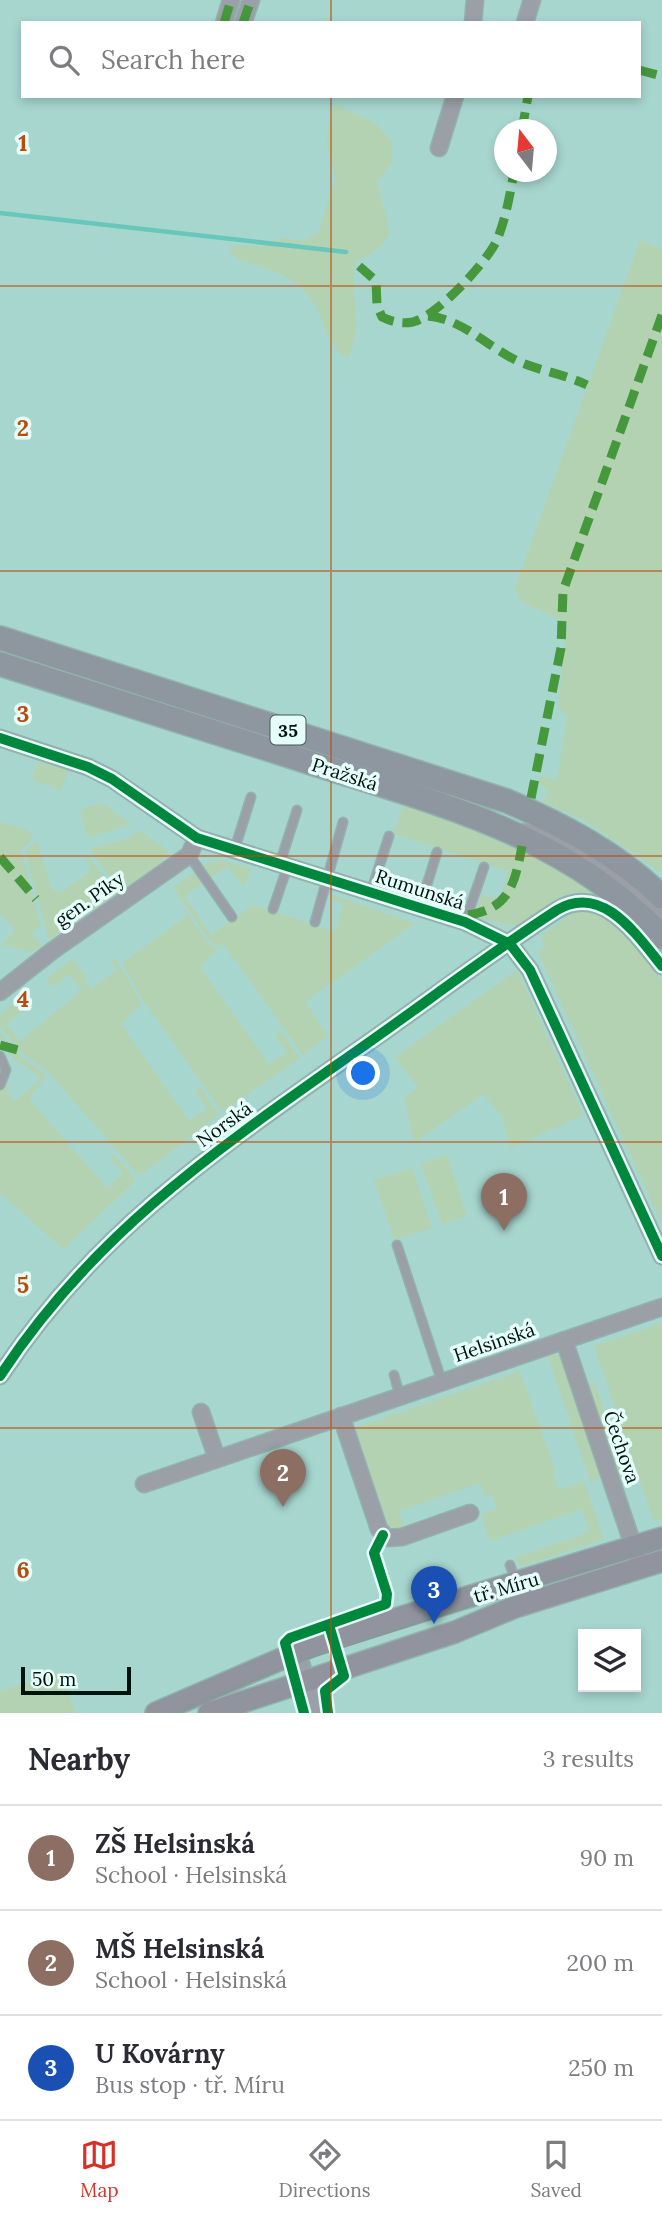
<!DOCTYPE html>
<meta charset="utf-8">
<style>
body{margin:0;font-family:Lora,serif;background:#f7f7f7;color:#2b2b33}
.controls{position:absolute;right:21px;bottom:21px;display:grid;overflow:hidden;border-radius:0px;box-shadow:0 4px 10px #0003}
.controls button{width:63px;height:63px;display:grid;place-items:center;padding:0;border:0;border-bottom:2px solid #e1e1e2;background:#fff;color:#2b2b33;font:35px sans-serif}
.compass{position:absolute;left:494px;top:119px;width:63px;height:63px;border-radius:50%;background:#fff;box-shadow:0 4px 10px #0003;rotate:344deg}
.scale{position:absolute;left:21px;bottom:18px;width:110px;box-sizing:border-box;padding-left:7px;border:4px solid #00120e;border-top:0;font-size:19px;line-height:24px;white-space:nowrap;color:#00120e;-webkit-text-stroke:5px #e5fef9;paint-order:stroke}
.you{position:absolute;left:364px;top:1074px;width:24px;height:24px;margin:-18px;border:5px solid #fff;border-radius:50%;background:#1a73e8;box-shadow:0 0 0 10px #1a73e833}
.badge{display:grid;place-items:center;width:46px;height:46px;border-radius:50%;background:#d93025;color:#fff;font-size:23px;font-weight:700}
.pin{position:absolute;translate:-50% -58px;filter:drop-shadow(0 2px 4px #0008)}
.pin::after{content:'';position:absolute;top:37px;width:24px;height:21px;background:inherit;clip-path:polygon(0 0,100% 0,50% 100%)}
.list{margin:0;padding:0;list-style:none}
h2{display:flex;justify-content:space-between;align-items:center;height:91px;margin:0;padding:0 28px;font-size:30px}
h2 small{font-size:23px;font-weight:400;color:#7c7c81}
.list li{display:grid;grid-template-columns:46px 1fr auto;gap:21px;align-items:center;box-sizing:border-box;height:105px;padding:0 28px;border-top:2px solid #e1e1e2}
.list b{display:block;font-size:26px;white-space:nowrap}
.list p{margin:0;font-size:23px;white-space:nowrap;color:#7c7c81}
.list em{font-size:23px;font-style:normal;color:#7c7c81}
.icon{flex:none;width:38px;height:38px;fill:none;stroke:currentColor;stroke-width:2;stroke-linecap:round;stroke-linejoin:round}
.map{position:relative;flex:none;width:662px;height:1713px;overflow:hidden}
.search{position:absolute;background:#fff;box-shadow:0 4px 10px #0003;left:21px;right:21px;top:21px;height:77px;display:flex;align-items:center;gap:18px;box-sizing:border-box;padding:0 24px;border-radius:0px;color:#7c7c81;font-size:26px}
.sheet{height:406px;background:#fff}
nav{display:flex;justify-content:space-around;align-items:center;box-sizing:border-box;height:98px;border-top:2px solid #e1e1e2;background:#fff;font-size:19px;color:#7c7c81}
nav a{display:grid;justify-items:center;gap:4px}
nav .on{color:#d93025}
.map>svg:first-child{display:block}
</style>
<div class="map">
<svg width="662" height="1713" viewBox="0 0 662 1713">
<rect width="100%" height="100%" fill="#a7d6cf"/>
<path fill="#b3d2b2" d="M338,106L374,122L392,142V162L377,182L390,233L381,246L355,263C350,294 363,328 349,357L343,356C328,342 325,325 316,308C302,277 267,269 238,259L230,253L233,245L261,247L282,238L303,241L318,233L336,176C325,151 325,133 333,107Z
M640,240L662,249V873L585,821L543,802L548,791L539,783L541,776L557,780L567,717L558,708L567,623L520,601L515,588Z
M42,761L69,768L61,790L32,780L36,766Z
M102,803L131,824L88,838L80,809Z
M403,805L464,825L470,830L562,866L654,941L662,950V956L599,896C564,881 545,913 516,926L473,917L481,895L500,899L508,871L393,834Z
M0,821L27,830L34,837L21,850L41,926L32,933L42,946L32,952L1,945L13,933V927L0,914Z
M140,831L166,849L170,857L122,890L94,857L91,848L126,839Z
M37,841L52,890L61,892L89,873V864L84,856L87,855L118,893L49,940L25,852Z
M225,861L251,869L244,887L228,866L210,878L202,867L209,862Z
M195,872L203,883L185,896L211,935L253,905L335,932L344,904L331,900L332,895L415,923L305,1002L328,1036L303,1055L224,945L220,947L209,941L173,887Z
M176,897L208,944L218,949L200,967L269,1064L287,1052L275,1035L281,1031L300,1058L222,1112L141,997L122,963L187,916Z
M585,910C610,913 646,960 662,979V1224L537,951L545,947L540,937L573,913Z
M115,958L142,1003L121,1024L189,1121L207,1109L195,1091L200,1087L219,1115L139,1176L51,1075L19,1050L0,1026V1015L16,1002L23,1011L6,1024L20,1041L82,990L69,974L52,987L46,979L72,959L87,977L84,979L91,989L117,970L110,959Z
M517,970L583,1115L511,1148L503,1118L483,1094L414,1143L404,1098L418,1088L395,1057Z
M0,1032L15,1051L46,1076L29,1099L107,1188L123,1174L110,1158L114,1154L136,1180L63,1249L0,1193V1091L6,1084L10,1088L6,1092L15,1101L40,1079C26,1062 0,1058 0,1032Z
M447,1155L467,1216L442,1224L421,1164Z
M412,1168L432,1228L394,1240L374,1180Z
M662,1323V1519L654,1522L594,1346Z
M555,1353L563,1360L585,1425L573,1429L568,1414L575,1411L567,1413L547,1354Z
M520,1371L556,1472L553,1473L559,1490L584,1481L604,1539L520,1567L516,1557L589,1532L582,1509L490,1541L481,1514L497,1508L492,1494L485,1496L480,1483L399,1511L405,1530L387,1527L355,1428Z
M595,1382L626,1475L618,1478L587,1385Z
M586,1427L603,1477L591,1483L573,1432Z
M59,1672L76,1713H0V1691Z"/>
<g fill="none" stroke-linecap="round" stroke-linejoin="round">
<path stroke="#67c7ba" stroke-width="4.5" d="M0,213L346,252"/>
<defs>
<path id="service" d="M235,848L251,797
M189,855L232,917
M280,863L297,810
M371,892L389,836
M420,907L437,852
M273,909L288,865
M315,922L343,822
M465,922L484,867
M0,1056L6,1070L0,1085
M397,1245L442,1382
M394,1375L400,1396
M510,1565L516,1582"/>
<path id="minor" d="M224,23L231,0
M243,23L251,0
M473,23L475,0
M525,23L532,0
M439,148L455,96
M0,738L88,767L112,779L197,838L465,922L510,944L530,970L662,1256
M524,832C582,837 618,891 662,919
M0,992L52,951L189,855L197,838
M564,1340L637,1557
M0,1376C95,1231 219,1148 358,1050C424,1004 489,954 557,910C602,883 636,934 662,966
M201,1412L217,1459
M341,1416L379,1529L387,1538L402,1537L470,1513
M144,1484L662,1307
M298,1653L316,1713"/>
<path id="secondary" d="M156,1713L323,1641L662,1538
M209,1713L455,1632L515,1607L662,1561"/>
<path id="primary" d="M0,638L507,801C563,825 618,854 662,897
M0,664C100,696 200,728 299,759C431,802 565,832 662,937"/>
</defs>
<use href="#service" stroke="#90b3ae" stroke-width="11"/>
<use href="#minor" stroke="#90b3ae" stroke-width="19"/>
<use href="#secondary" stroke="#90b3ae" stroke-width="24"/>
<use href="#primary" stroke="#90b3ae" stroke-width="26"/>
<use href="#service" stroke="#9b9fa7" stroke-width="8"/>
<use href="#minor" stroke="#9b9fa7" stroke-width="16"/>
<use href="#secondary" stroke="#91949e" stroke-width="21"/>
<use href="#primary" stroke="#8e969f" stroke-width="23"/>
<path stroke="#849999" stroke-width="2" d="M173,1713L300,1661L662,1544"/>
<path stroke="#46983c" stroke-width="9" stroke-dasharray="18 9" stroke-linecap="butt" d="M224,23L231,0
M243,23L251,0
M639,70L662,76
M522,130L528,96
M359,266L376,281L377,305L382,317C392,322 402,324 413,322C437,316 487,262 497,240C506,218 510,194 514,172
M428,316C465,319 492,352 525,364C546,372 566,375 587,385
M531,798L561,648L563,591L662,315
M0,857L36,899
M468,915C509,909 515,884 522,846
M0,1045L18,1050"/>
<defs>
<path id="cycleway" d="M0,738L88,767L112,779L197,838L465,922L510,944L530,970L662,1256
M0,1376C95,1231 219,1148 358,1050C424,1004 489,954 557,910C602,883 636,934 662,966
M304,1713L285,1643L290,1638L386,1604L387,1594L374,1553L383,1535
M328,1713L325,1691L344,1676L329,1625"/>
</defs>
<use href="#cycleway" stroke="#e5fef9" stroke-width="15"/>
<use href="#cycleway" stroke="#00873e" stroke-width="10"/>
</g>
<path fill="none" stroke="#ba4b0c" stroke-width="2" stroke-opacity="0.55" d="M331,0V23M331,96V1713M0,286H662M0,571H662M0,856H662M0,1142H662M0,1428H662"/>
<g text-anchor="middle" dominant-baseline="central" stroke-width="7" stroke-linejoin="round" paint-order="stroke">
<rect fill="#e5fef9" stroke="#455954" stroke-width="2" x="270.5" y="715.5" width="35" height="29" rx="5"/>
<g font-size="18" font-weight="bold" fill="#00120e">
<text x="288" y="730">35</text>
</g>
<g font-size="19" fill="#00120e" stroke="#e5fef9">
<text transform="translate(345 774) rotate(18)">Pražská</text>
<text transform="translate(420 889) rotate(18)">Rumunská</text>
<text transform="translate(89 899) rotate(-35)">gen. Píky</text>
<text transform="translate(224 1124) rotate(-36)">Norská</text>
<text transform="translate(494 1342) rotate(-19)">Helsinská</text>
<text transform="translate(622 1447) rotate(71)">Čechova</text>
<text transform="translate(506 1587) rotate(-16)">tř. Míru</text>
</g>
</g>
<g font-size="23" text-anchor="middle" font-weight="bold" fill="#ba4b0c" stroke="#e5fef9" stroke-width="7" stroke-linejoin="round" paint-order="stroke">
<text x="23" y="151">1</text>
<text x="23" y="436">2</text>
<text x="23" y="722">3</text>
<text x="23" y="1007">4</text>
<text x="23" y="1293">5</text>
<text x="23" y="1578">6</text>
</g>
</svg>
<div class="controls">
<button><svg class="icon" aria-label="layers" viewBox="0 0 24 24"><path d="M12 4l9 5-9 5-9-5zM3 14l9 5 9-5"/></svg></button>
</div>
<svg class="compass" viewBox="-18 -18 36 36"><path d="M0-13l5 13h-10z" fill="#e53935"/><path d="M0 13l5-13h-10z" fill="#7c7c81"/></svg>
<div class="scale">50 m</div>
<div class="you"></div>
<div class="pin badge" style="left:504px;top:1231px;background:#8d6e63">1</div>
<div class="pin badge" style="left:283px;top:1507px;background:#8d6e63">2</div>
<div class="pin badge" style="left:434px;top:1624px;background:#1a4fb4">3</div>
<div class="search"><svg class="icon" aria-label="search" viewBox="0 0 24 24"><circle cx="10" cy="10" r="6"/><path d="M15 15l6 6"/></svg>Search here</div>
</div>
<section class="sheet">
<h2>Nearby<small>3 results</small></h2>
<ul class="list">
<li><span class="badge" style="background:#8d6e63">1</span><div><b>ZŠ Helsinská</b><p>School · Helsinská</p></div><em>90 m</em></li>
<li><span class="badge" style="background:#8d6e63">2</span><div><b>MŠ Helsinská</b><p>School · Helsinská</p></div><em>200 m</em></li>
<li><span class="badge" style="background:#1a4fb4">3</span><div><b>U Kovárny</b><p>Bus stop · tř. Míru</p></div><em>250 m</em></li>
</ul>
</section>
<nav>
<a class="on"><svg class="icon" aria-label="map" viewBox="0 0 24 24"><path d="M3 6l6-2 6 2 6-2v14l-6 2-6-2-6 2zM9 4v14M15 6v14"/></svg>Map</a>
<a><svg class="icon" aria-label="directions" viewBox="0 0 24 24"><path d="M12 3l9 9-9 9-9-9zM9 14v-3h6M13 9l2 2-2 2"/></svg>Directions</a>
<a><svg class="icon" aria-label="saved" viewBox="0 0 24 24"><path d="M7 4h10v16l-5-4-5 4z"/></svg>Saved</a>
</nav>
